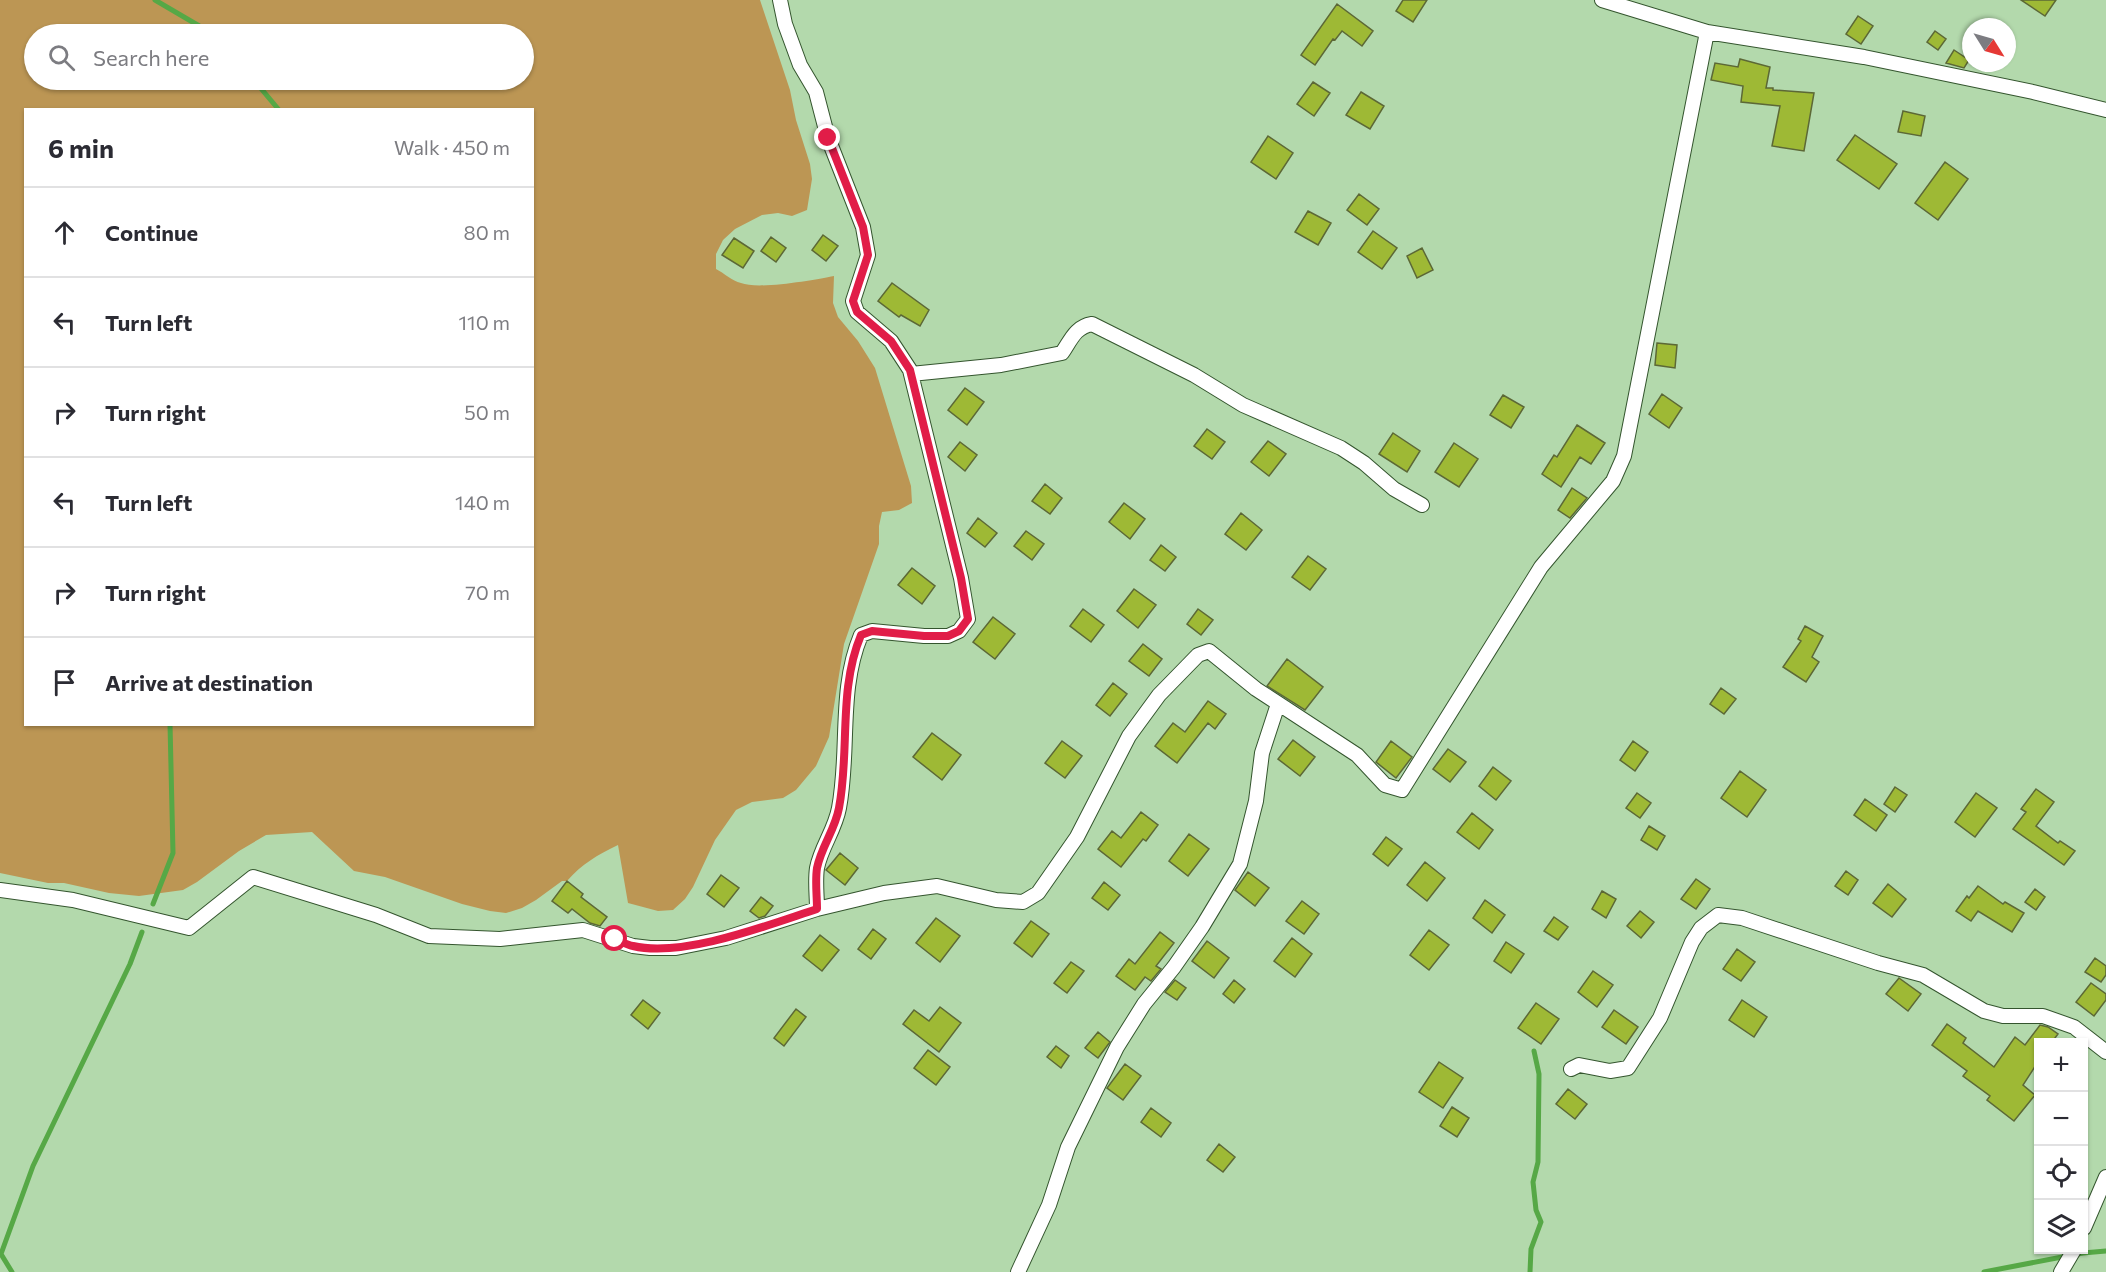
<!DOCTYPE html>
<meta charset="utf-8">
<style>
body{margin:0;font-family:Commissioner,sans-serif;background:#f2f2f3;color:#2b2b33}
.controls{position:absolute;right:18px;bottom:18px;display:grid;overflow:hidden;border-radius:0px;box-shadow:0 2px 4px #0004}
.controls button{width:54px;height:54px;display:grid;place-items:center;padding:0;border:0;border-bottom:2px solid #e1e1e2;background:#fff;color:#2b2b33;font:30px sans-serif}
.compass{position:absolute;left:1962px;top:18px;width:54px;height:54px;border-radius:50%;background:#fff;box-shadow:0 2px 4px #0004;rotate:127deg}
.stop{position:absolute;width:18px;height:18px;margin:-14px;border:4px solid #e11d48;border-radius:50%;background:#fff}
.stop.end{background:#e11d48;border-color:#fff;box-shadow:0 2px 6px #0008}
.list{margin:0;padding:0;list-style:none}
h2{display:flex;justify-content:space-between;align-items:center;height:78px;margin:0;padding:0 24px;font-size:26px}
h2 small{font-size:20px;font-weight:400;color:#7c7c81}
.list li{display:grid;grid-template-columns:39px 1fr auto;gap:18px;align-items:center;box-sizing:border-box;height:90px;padding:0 24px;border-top:2px solid #e1e1e2}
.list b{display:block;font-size:22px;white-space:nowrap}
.list em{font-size:20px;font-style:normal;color:#7c7c81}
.icon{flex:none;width:33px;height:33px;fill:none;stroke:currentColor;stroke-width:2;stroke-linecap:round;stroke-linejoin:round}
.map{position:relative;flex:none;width:2106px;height:1272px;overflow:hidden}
.search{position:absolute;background:#fff;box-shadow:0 2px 4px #0004;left:24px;top:24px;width:510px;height:66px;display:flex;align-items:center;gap:15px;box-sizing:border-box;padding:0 21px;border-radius:33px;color:#7c7c81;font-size:22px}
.panel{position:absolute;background:#fff;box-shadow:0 2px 4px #0004;left:24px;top:108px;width:510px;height:618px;border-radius:0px}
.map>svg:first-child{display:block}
</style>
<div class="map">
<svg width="2106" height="1272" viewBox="0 0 2106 1272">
<rect width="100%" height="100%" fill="#b3d9ac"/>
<path fill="#bc9654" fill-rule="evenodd" d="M0,0H760L790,90L796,120L810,164L812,179L807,210L792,216L778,213L762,215L735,229L723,240L716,254V269C724,273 732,281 741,283C758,290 814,280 834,276L833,303L838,317L858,341L875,368L911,486L912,503L899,510L882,512L879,526V544L844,644L829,737L816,766L796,790L783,798L752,802L736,810L715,840L693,887L685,899L673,910L658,911L628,903L618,845C597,855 582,864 567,881H562L536,900L522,908L506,913L490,911L462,904L385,877L354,871L312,832L266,835L239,851L197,882L183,890L139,896L109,893L64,883H48L0,873ZM34,34H524V80H34ZM26,110H532V724H26Z"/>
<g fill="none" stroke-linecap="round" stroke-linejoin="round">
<path stroke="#56a846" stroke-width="5" d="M155,0L213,34
M254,80L279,110
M153,904L173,853L170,724
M12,1272L1,1254L33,1166L130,964L142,932
M1530,1272L1531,1249L1541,1222L1536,1210L1533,1182L1538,1162L1539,1074L1534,1051
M1984,1272L2083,1253L2106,1251"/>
</g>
<path fill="#9eb935" stroke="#5c6836" stroke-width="1.5" d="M1403,0H1427L1413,22L1396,11Z
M2021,0H2056L2045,16Z
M1337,4L1373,31L1362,46L1342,31L1335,40L1333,39L1315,65L1301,55Z
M1858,16L1873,26L1861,44L1846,34Z
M1935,31L1946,39L1938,50L1927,42Z
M1954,50L1969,60L1964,68L1946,63Z
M1740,59L1770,67L1766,88H1773V90L1814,93L1804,151L1772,146L1780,106L1741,102L1743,86L1711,80L1715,63L1738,67Z
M1313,82L1330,93L1314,116L1297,104Z
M1361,92L1384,106L1370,129L1346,115Z
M1903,111L1925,116L1921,136L1898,132Z
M1855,135L1897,164L1879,189L1837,160Z
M1268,136L1293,153L1276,179L1251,162Z
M1945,162L1968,179L1938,220L1915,203Z
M1359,194L1379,209L1367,225L1347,210Z
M1308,211L1331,223L1318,245L1295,232Z
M1373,231L1397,248L1382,269L1358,252Z
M823,235L838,246L826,261L812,250Z
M771,237L786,248L776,262L761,251Z
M734,238L754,251L743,268L722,255Z
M1422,248L1433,270L1417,278L1407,256Z
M892,283L929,310L920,326L901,315L899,317L878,301Z
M1657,343L1677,345L1675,368L1655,365Z
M965,388L984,402L967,425L948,410Z
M1662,394L1682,408L1669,428L1649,414Z
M1503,395L1524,407L1511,428L1490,415Z
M1577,425L1605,443L1591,464L1580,457L1561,487L1542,474L1554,455L1557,457Z
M1207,429L1225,442L1212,459L1194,446Z
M1393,433L1420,451L1407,472L1379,454Z
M1268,441L1286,454L1269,476L1251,462Z
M960,442L977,455L965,471L948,457Z
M1454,443L1478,459L1459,487L1435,472Z
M1045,484L1062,498L1050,514L1032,501Z
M1572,488L1587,498L1570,518L1558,510Z
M1124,503L1145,519L1130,539L1109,522Z
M1241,513L1262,530L1246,550L1225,534Z
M978,518L997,533L985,547L967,533Z
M1026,531L1044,544L1032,560L1014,546Z
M1161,545L1176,557L1165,571L1150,560Z
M1308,556L1326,569L1310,590L1292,577Z
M912,568L935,586L922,604L898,585Z
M1134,589L1156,605L1138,628L1117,611Z
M1083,609L1104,625L1091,642L1070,626Z
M1198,609L1213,620L1201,635L1187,624Z
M993,617L1015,634L995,659L973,642Z
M1805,626L1823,636L1812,657L1819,662L1806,682L1783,667L1801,641L1798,639Z
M1143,644L1162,659L1149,676L1129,661Z
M1287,659L1323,687L1305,710L1267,686Z
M1113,683L1127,694L1110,716L1096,705Z
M1721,688L1736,699L1724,714L1710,704Z
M1208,701L1226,714L1215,729L1208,723L1177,763L1155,746L1173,723L1185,732Z
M932,733L961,755L942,780L913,757Z
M1293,740L1315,757L1300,776L1278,759Z
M1062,741L1082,756L1065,778L1045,763Z
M1391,741L1412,757L1396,778L1376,762Z
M1633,741L1648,752L1635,771L1620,760Z
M1448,749L1466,762L1450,782L1433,769Z
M1493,767L1511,781L1496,800L1479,786Z
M1740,771L1766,790L1747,817L1721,798Z
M1895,787L1907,795L1895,812L1884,804Z
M2036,789L2054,802L2036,826L2058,843L2060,841L2075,851L2064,865L2013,829L2026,812L2021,809Z
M1637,793L1651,803L1640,818L1626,808Z
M1976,793L1997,808L1975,837L1955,822Z
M1865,799L1887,815L1876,831L1854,815Z
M1141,812L1158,825L1146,841L1143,839L1121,867L1098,849L1112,831L1121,838Z
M1472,813L1493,830L1479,849L1457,832Z
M1649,826L1665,836L1657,850L1641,840Z
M1189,834L1209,849L1188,876L1169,861Z
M1386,837L1402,849L1388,866L1373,854Z
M840,853L858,868L845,885L826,870Z
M1425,862L1445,878L1427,901L1407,885Z
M1846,871L1858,880L1848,895L1835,886Z
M1248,872L1269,888L1255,906L1235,890Z
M721,875L739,888L724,907L707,894Z
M1696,879L1710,889L1696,909L1681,899Z
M567,881L583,894L581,897L607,917L600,926L590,923L572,909L568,913L552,901Z
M1104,882L1120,895L1108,910L1092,898Z
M1888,884L1906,899L1892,917L1873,903Z
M1978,886L2003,904L2005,902L2024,913L2012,932L1978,911L1971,921L1956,911L1967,896L1969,898Z
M2035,889L2045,897L2036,910L2025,902Z
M1602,891L1616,899L1606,918L1592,909Z
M761,897L773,906L765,916L759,918L750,911Z
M1485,900L1505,915L1492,933L1473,918Z
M1302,901L1319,914L1304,934L1286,921Z
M1640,911L1654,922L1641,938L1627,926Z
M1554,917L1568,927L1558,940L1544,931Z
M936,918L960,936L940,962L916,943Z
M1031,921L1049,934L1032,957L1014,943Z
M873,929L886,939L871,959L858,949Z
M1429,930L1449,945L1429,970L1410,955Z
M1160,932L1174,943L1156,966L1161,969L1151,981L1145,977L1135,990L1116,976L1129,959L1135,964Z
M820,935L839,950L822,971L803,956Z
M1292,938L1312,954L1295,977L1274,961Z
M1207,941L1229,958L1214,978L1192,961Z
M1506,942L1524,954L1511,973L1494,961Z
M1737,949L1755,962L1741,981L1723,969Z
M2095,958L2106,966V975L2101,982L2085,972Z
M1071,962L1084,971L1067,993L1054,983Z
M1593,971L1613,985L1597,1007L1578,992Z
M1899,978L1921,994L1908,1011L1886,994Z
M1175,980L1186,988L1177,1000L1165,992Z
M1234,980L1245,989L1234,1003L1223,994Z
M2091,983L2106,994V1000L2094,1016L2076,1002Z
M643,1000L660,1013L648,1029L631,1015Z
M1742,1000L1767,1017L1754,1037L1729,1020Z
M1536,1003L1559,1019L1541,1044L1518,1028Z
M940,1007L961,1023L939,1052L903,1024L914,1010L929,1021Z
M796,1009L806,1017L784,1046L774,1038Z
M1614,1010L1638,1027L1626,1044L1602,1027Z
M1947,1024L1966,1038L1963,1043L1994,1067L2015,1037L2025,1045L2040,1025L2048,1027L2058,1034L2052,1042H2038V1062L2023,1085L2035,1095L2014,1121L1987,1100L1990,1096L1963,1076L1967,1071L1932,1045Z
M1098,1032L1110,1042L1098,1058L1085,1048Z
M1056,1046L1069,1056L1061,1068L1047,1057Z
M928,1050L950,1067L936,1085L914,1068Z
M1439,1062L1463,1078L1443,1108L1419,1092Z
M1125,1064L1141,1076L1123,1100L1107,1088Z
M1568,1089L1587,1104L1575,1119L1556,1104Z
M1452,1107L1469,1118L1457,1137L1440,1126Z
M1151,1108L1171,1123L1161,1137L1141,1122Z
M1219,1144L1235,1157L1223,1172L1207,1160Z"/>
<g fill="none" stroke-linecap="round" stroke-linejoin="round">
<defs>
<path id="street" d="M780,0L785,24L800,65L816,92L828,138L863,227L868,255L853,301L857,312L891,341L910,370L961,578L968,619L959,631L948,636H924L872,631L861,635C838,690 850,750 839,808C835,830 821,847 817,868C815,881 817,896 817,909
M1602,0L1707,32L1864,57L2033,92L2106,110
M911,374L1001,365L1062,353C1071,340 1075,327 1092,324L1194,375L1243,405L1341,448L1364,463L1394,489L1422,505
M0,890L73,900L189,928L253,877L376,915L429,936L500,939L583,930L633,946L650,948H676L726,938L817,909L884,893L937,886L996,900L1023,902L1038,893L1077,837L1129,736L1159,695L1198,655L1209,651L1256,689L1357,755L1385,785L1402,790L1541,567L1613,481L1624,456L1707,32
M1571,1069L1579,1065L1610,1071L1628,1068L1660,1018L1692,942L1701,928L1718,915L1742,918L1878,963L1923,975L1984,1011L2003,1016H2043L2074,1027L2106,1052
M2084,1228L2106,1177
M1018,1272L1049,1205L1068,1147L1117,1047L1144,1004L1174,967L1202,927L1240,864L1256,801L1262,753L1278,704
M2061,1272L2074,1250"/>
</defs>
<use href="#street" stroke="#34552e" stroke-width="16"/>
<use href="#street" stroke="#fff" stroke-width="14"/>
</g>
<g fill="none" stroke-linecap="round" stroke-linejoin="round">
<path stroke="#e11d48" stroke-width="8" d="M615,939C621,941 627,945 633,946C683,958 768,925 817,909C817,896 815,881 817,868C821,847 835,830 839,808C850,750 838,690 861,635L872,631L924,636H948L959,631L968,619L961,578L910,370L891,341L857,312L853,301L868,255L863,227L828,138"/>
</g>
</svg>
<div class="controls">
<button>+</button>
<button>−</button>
<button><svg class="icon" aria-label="locate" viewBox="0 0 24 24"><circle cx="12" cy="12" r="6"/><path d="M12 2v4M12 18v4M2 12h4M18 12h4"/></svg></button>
<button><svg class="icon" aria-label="layers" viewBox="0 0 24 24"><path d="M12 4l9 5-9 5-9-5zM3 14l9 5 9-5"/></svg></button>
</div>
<svg class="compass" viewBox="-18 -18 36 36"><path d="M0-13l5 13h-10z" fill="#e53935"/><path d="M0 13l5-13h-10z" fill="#7c7c81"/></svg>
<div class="stop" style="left:615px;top:939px"></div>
<div class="stop end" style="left:828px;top:138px"></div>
<div class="search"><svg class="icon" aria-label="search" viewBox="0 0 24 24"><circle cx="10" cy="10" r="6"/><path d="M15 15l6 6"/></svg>Search here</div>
<section class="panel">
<h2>6 min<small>Walk · 450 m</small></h2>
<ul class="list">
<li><svg class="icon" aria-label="ahead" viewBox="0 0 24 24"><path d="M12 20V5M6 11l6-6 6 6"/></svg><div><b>Continue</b></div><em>80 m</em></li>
<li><svg class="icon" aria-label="left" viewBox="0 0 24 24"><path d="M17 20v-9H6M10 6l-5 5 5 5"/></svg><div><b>Turn left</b></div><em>110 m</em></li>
<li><svg class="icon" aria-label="right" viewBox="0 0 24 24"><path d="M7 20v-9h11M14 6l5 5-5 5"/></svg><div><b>Turn right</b></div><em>50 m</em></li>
<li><svg class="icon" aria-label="left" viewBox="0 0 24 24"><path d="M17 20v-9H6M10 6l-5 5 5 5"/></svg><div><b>Turn left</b></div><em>140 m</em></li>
<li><svg class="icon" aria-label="right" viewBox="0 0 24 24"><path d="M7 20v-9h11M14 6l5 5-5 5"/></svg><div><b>Turn right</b></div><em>70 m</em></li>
<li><svg class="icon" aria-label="arrive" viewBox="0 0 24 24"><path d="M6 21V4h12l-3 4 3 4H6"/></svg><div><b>Arrive at destination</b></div></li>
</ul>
</section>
</div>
